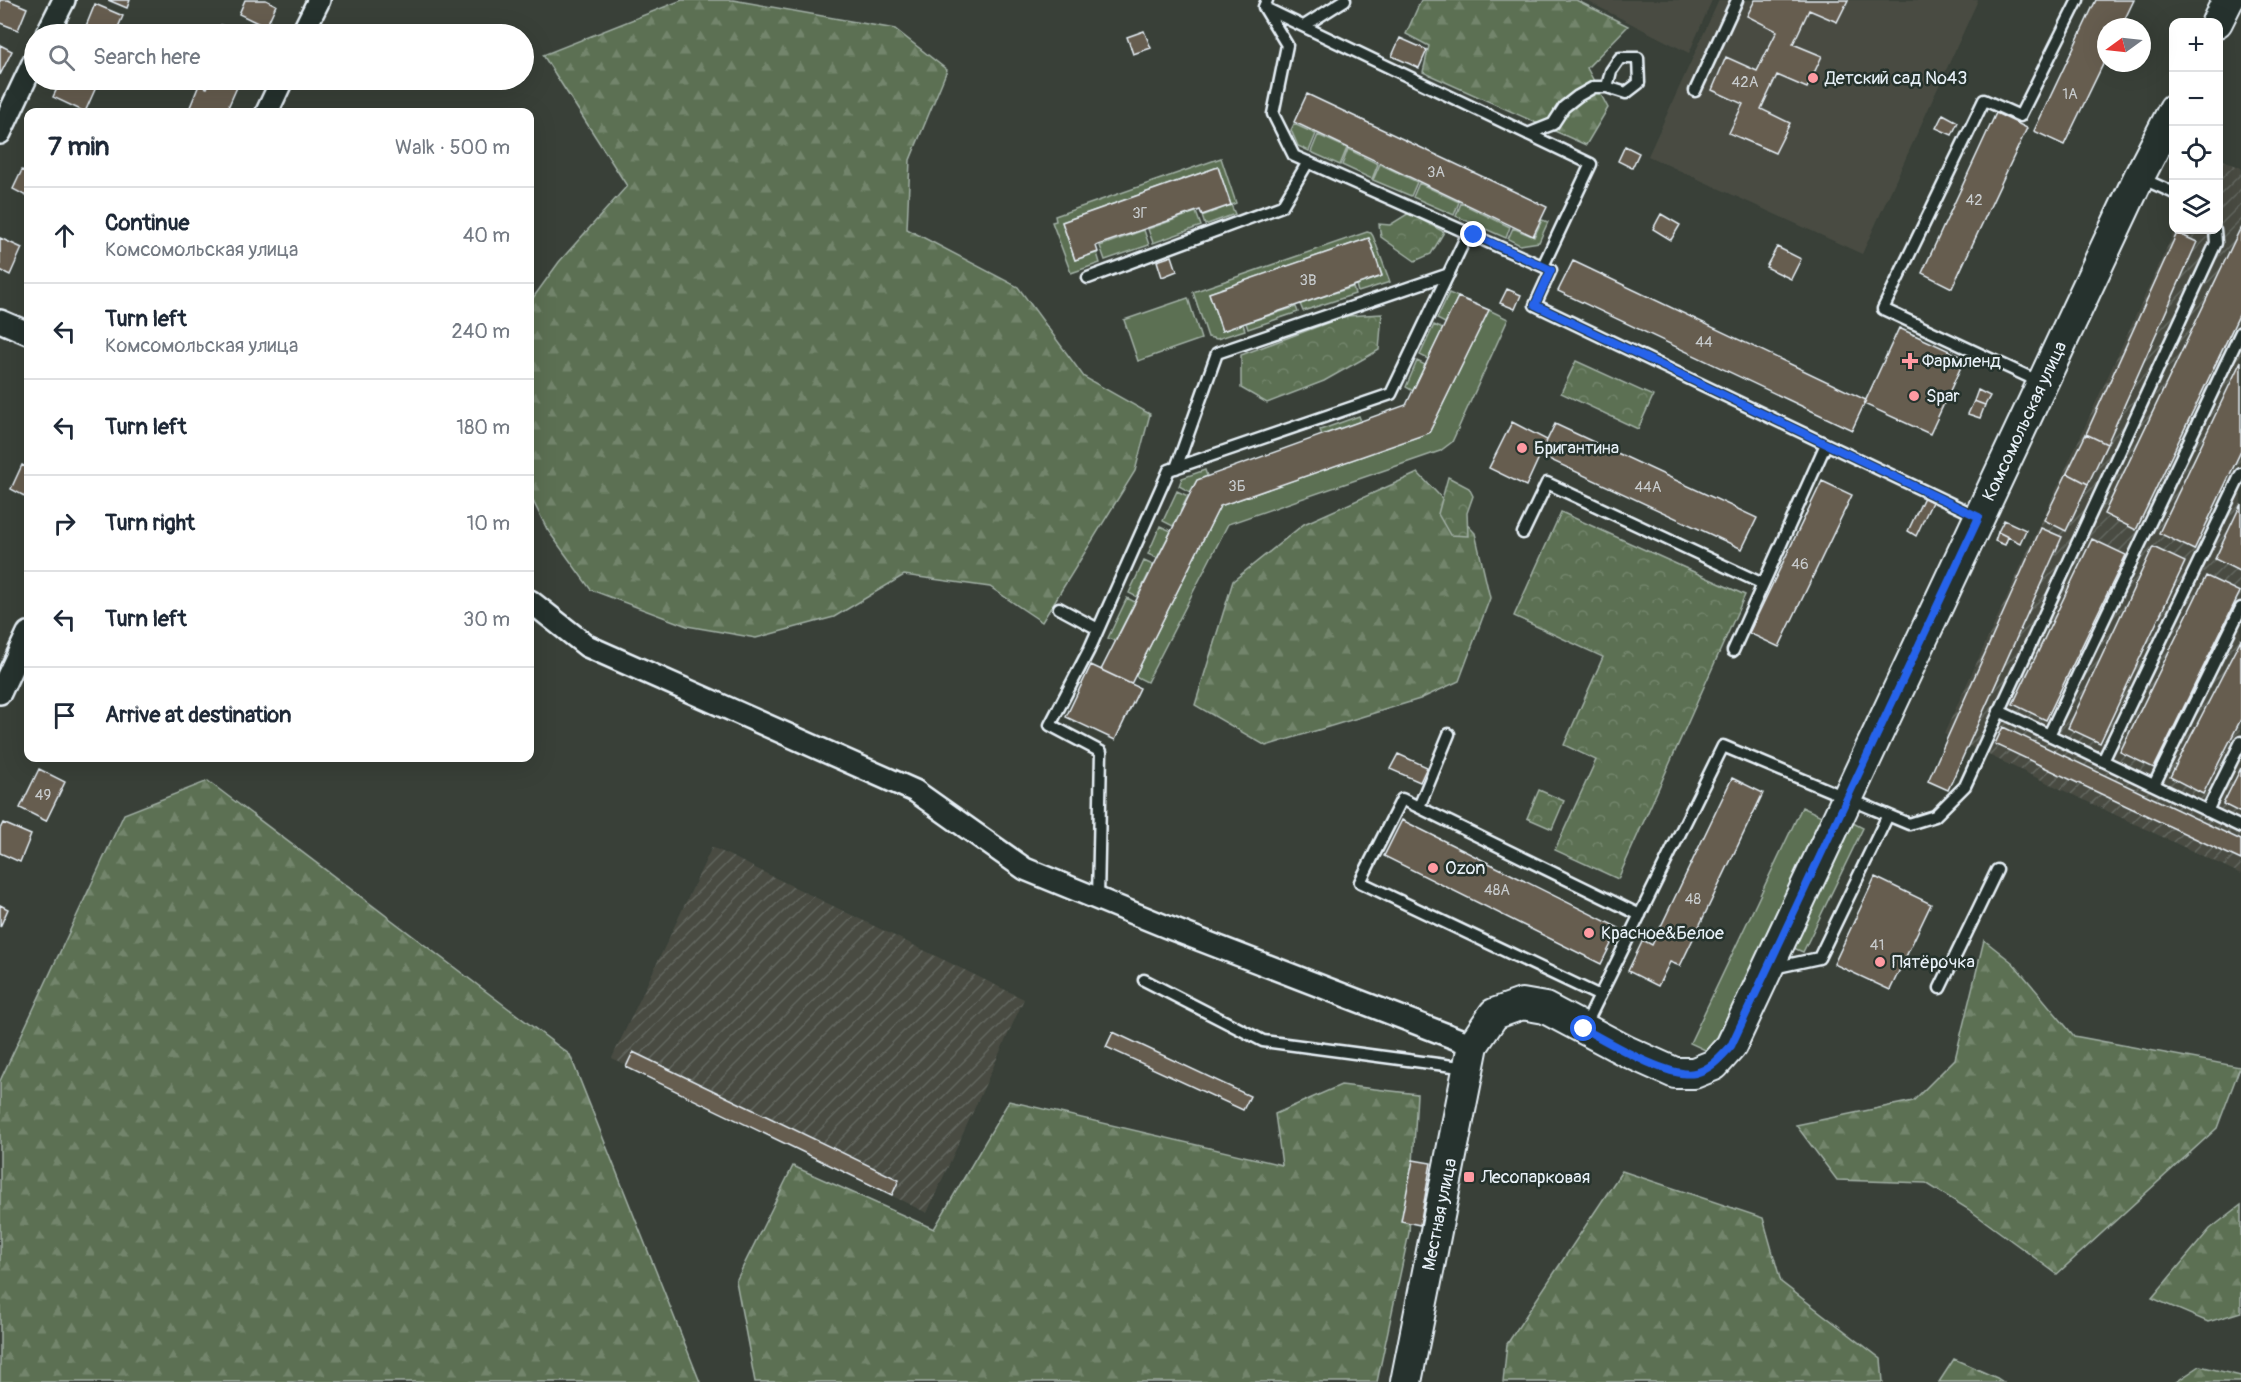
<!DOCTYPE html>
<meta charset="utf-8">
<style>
body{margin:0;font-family:Pangolin,sans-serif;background:#f2f2f3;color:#1f2937}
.controls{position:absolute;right:18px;top:18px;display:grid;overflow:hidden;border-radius:12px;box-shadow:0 6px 24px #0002}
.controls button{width:54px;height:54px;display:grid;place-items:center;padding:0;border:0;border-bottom:2px solid #e0e1e3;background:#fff;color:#1f2937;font:30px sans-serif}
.compass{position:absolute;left:2097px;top:18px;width:54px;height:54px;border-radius:50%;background:#fff;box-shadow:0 6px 24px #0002;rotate:255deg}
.stop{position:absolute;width:18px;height:18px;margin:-14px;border:4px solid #2563eb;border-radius:50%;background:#fff}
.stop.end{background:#2563eb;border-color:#fff;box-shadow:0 2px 6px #0008}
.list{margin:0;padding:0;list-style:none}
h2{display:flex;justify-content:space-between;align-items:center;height:78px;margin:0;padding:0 24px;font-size:26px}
h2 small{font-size:20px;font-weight:400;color:#747a83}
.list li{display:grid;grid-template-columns:39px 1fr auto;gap:18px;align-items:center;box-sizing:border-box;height:96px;padding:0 24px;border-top:2px solid #e0e1e3}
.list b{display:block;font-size:22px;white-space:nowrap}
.list p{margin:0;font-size:20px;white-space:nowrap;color:#747a83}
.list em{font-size:20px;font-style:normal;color:#747a83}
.icon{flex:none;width:33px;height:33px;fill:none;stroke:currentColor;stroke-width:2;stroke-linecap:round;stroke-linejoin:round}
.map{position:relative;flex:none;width:2241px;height:1382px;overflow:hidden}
.search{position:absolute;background:#fff;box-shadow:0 6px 24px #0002;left:24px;top:24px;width:510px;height:66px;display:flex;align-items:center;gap:15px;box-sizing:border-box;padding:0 21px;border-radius:33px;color:#747a83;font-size:22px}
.panel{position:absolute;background:#fff;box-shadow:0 6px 24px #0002;left:24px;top:108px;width:510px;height:654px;border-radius:12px}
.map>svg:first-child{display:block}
</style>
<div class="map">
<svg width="2241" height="1382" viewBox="0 0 2241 1382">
<defs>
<pattern id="industrial-furrows" width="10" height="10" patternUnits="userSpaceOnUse" patternTransform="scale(1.5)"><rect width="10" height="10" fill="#494c43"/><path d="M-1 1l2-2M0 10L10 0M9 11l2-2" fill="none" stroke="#63665f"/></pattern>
<pattern id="forest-firs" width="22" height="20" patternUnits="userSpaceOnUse" patternTransform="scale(1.5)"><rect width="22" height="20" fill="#5c7053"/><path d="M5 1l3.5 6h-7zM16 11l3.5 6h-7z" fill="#73856c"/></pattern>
<pattern id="park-crowns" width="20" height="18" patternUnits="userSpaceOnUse" patternTransform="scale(1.5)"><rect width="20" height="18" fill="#5c7053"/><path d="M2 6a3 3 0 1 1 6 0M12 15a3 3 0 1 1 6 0" fill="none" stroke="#73856c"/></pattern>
</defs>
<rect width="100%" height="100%" fill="#394038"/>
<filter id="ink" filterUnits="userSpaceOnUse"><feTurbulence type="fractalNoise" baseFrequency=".0167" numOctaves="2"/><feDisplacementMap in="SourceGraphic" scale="12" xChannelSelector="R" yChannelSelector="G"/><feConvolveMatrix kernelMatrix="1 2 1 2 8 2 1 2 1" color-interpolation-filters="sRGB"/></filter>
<g filter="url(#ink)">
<path fill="#494c43" d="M1585,0H1712L1689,53Z
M1719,0H1978L1862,254L1648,156Z"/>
<path fill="url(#industrial-furrows)" d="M2219,158L2241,168V874L1944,734L2175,230H2218Z
M712,847L1024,999L927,1213L612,1058Z"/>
<path fill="#5c7053" stroke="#a2b0a6" stroke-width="1.5" d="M1294,124L1316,134L1309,151L1298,146L1291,130Z
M1318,135L1347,148L1340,165L1311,152Z
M1348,149L1378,164L1372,179L1342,165Z
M1221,158L1236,203L1231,205L1218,167L1062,222L1075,260L1097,253L1100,263L1071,273L1052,222L1056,221L1055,216Z
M1380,164L1417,182L1411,196L1373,180Z
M1419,183L1459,202L1454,215L1413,197Z
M1461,203L1510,227L1506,238L1456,216Z
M1231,205L1235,214L1205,225L1202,216Z
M1196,212L1201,226L1153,243L1148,229Z
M1542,220L1548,222L1539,242L1520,245L1508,239L1513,228L1534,237Z
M1144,230L1149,245L1105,260L1100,246Z
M1367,232L1371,233L1373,236L1390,282L1358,292L1356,285L1382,275L1369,238L1209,293L1222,331L1243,324L1245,330L1217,339L1208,337L1193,292Z
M1353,287L1355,294L1303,311L1300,304Z
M1449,293L1458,297L1445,323L1437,319Z
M1188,298L1201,339L1138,361L1124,320Z
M1296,307L1298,312L1248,329L1246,323Z
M1489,310L1508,319L1452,442L1440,451L1228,524L1147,682L1135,676L1220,506L1429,433Z
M1434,325L1443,329L1428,359L1420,355Z
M1417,361L1425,365L1413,391L1406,387Z
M1359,416L1361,421L1322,435L1320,430Z
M1205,470L1207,476L1197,480L1190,492L1179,486L1182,478Z
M1177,491L1188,496L1173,526L1163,521Z
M1160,526L1171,531L1157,558L1148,554Z
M1144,561L1153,565L1137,597L1129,593Z
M1127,598L1135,602L1115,641L1108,638Z
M1802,807L1828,819L1716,1055L1690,1043Z
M1849,821L1863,828L1803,952L1789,946Z"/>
<path fill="url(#forest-firs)" stroke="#a2b0a6" stroke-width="1.5" d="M682,0H733L895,29L947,70L910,160L907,229L1018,287L1084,377L1150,414L1135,471L1042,622L990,587L904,575L834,617L756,638L687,626L591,590L547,529L530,495V302L559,262L627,186L543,55Z
M1421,0H1576L1628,26L1587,68L1608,108L1586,145L1423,72L1429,46L1406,34Z
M1418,473L1475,533L1490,598L1459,681L1420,699L1266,746L1195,705L1233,581L1304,524Z
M208,781L570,1055L700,1382H0V1081L124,814Z
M1984,940L2013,963L2074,1036L2240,1067L2217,1128L2057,1274L1968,1209L1926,1183L1837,1180L1796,1125L1913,1101L1955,1059Z
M1341,1085L1417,1094L1409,1233L1377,1382H755L736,1281L793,1166L934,1229L1009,1101L1282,1165L1275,1114Z
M1622,1171L1763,1218L1781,1282L1881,1359L1883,1382H1503L1507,1344Z
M2241,1205V1312L2208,1322L2152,1298L2210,1229Z
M1954,1359L1997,1378L2003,1382H1939Z
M2200,1366L2241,1376V1382H2176Z"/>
<path fill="url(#park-crowns)" stroke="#a2b0a6" stroke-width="1.5" d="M1409,213L1444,232L1431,254L1415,261L1381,237L1379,224L1390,225Z
M1382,314L1379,350L1324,381L1267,403L1241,388V355L1346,316Z
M1576,361L1653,396L1638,429L1561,393Z
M1448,477L1469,488L1473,496L1467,513L1468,536L1450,535L1438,514Z
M1561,512L1745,595L1618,879L1555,850L1596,760L1564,745L1603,657L1514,616Z
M1539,790L1564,801L1552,829L1527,818Z"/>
<path fill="#665d50" stroke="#e8f1f8" stroke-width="1.5" d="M0,0H8L27,8L18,30L0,23Z
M108,0H130L127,8Z
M245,0H266L276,5L266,27L239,14Z
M1755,0H1848L1837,22L1809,10L1793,44L1822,56L1807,88L1777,75L1761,109L1790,123L1775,153L1729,133L1743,104L1712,90L1726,57L1757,71L1777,31L1747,16Z
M2096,0H2134L2121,27H2106V58L2064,145L2034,131Z
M95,4L123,16L115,34H105L86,26Z
M221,25L242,34H217Z
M1144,31L1151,48L1133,54L1127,37Z
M1400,38L1427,50L1419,68L1392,56Z
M0,45L12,51L0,75Z
M61,80H84L97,85L85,112L53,97Z
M211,80H224L238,85L226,112H188L199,85L207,88Z
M1307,94L1547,207L1533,236L1294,122Z
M1996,113L2027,128L1952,288L1922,273Z
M1943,114L1958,122L1952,135L1936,128Z
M1625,146L1639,153L1632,168L1618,161Z
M1218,167L1231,205L1202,215L1200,210L1098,245L1096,246L1098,252L1075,260L1062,222Z
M22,170L28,173V197L13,189Z
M1661,214L1680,225L1671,240L1653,229Z
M2241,227V311L2136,530L2104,514Z
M2177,233L2197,242L2107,444L2086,434Z
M0,238L22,248L10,275L0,270Z
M1369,238L1382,276L1222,331L1209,293Z
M1777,247L1801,259L1791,279L1766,267Z
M1172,256L1177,271L1162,277L1157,261Z
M1573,261L1866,400L1852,430L1558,291Z
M1507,289L1521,295L1515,309L1500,303Z
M1458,297L1489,310L1429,433L1220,506L1131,684L1101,670L1197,480L1406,405Z
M1899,328L1965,358L1930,434L1864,404Z
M2241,361V451L2194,550L2159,533Z
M1978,390L1990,396L1985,405L1974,401Z
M1974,401L1985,405L1980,418L1968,414Z
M1512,422L1547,440L1526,486L1489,468Z
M1555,424L1757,518L1742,549L1540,455Z
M2086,434L2107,444L2088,484L2067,473Z
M22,465L28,468V498L11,489Z
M2067,473L2088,484L2066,531L2044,520Z
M1822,481L1852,495L1779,647L1749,633Z
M1924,497L1932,502L1916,536L1908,531Z
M2241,504V572L2215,559Z
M2004,520L2026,530L2020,543L1998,532Z
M2041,528L2062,537L1948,790L1928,781Z
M1998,532L2008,537L2005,545L1995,541Z
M2092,539L2126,555L2046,720L2013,704Z
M2153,547L2185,562L2100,743L2068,728Z
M2206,576L2240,592L2154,768L2120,752Z
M2241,639V719L2203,794L2170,777Z
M1091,665L1140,688L1115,740L1066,717Z
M2003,727L2241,840V860L1995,744Z
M1398,754L1427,767L1420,782L1390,769Z
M2241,768V813L2223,804Z
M39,769L65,782L46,821L20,808Z
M1732,778L1763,793L1680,966L1670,962L1658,986L1628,971L1643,940L1652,945Z
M1402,820L1619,928L1601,964L1384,856Z
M3,823L31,835L20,862L0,853V829Z
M1875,877L1931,904L1890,990L1834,964Z
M0,905L8,909L0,927Z
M1113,1032L1250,1096L1243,1110L1106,1047Z
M633,1052L899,1180L892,1195L626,1067Z
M1413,1160L1431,1163L1420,1225L1401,1221Z"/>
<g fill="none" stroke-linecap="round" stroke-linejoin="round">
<defs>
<path id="service" d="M1267,0L1264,7L1287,45L1273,114L1294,156L1551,270L1535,305L1826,444
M1265,8L1591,164L1543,266
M1304,26L1345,0
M1695,91L1737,0
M1528,134L1553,124L1564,107L1578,96L1594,87H1607L1611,71L1620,58H1638L1639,83L1626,93L1607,87
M2141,178L2174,193
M1088,278L1282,206L1308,162
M2042,383L1883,309L1984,100L2020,116L2078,0
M1176,468L1217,353L1449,274
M1523,533L1547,483L1763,584
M1059,608L1098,629
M1733,651L1826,444L1979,517
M1999,711L2241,827
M2049,735L2241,332
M2103,761L2241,474
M2154,785L2241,608
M1419,807L1449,734
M2207,811L2241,742
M1098,900L1101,752L1050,725L1089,650L1169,470L1391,394L1468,233
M1773,968L1819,958L1888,815
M1144,980L1263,1041L1468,1068
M1940,988L1997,870
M1600,996L1360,882L1402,799L1640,915
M1585,1026L1723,746L1909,824L1935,816L1965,786L2216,243L2215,230"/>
<path id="minor" d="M47,34L64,0
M302,34L319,0
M267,112L282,80
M0,133L34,61
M0,321L28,333
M530,601L587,646L915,791L1025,869L1167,927L1473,1045
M0,693L28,633"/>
<g id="secondary">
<path d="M2217,22L2228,0"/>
<path id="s1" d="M1406,1382L1473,1045L1494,1014L1522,1004L1545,1008L1626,1051L1675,1073H1694L1714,1065L1731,1046L2139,177L2174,109"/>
</g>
</defs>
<use href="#service" stroke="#e8f1f8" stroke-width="15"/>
<use href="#minor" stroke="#e8f1f8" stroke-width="26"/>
<use href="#secondary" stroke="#e8f1f8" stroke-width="34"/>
<use href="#service" stroke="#26332d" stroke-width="10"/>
<use href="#minor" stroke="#26332d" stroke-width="21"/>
<use href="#secondary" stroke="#26332d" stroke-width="30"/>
</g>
</g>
<g fill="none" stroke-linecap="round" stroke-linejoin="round" filter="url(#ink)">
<path stroke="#2563eb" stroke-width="8" d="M1474,235L1551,270L1535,305L1979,517L1731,1046C1720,1058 1711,1069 1695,1073C1669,1079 1608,1042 1584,1029"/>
</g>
<g fill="#ff9aa2" stroke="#26332d" stroke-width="2">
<circle cx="1813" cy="78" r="6"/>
<path d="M1907 352h6v6h6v6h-6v6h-6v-6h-6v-6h6z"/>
<circle cx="1914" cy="396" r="6"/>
<circle cx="1522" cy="448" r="6"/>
<circle cx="1433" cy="868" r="6"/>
<circle cx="1589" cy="933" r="6"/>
<circle cx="1880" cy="962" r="6"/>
<rect x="1463" y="1171" width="12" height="12" rx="3"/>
</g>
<g text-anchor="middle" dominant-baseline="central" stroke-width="5" stroke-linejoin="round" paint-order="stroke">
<g font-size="15" fill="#c8ccce">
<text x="1745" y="82">42А</text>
<text x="2070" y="94">1А</text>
<text x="1436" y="172">3А</text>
<text x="1974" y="200">42</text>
<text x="1140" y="213">3Г</text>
<text x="1308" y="280">3В</text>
<text x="1704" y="342">44</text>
<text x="1237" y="486">3Б</text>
<text x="1648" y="487">44А</text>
<text x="1800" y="564">46</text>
<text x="43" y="795">49</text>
<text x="1497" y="890">48А</text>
<text x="1693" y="899">48</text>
<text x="1877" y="945">41</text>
</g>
<g font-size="18" fill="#e8f1f8" stroke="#26332d" text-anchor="start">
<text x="1825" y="78">Детский сад №43</text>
<text x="1922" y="361">Фармленд</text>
<text x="1926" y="396">Spar</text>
<text x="1534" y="448">Бригантина</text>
<text x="1445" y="868">Ozon</text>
<text x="1601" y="933">Красное&amp;Белое</text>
<text x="1892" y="962">Пятёрочка</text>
<text x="1481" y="1177">Лесопарковая</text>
</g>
<g font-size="18" fill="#e8f1f8" stroke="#26332d">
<text stroke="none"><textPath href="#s1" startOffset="1336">Комсомольская улица</textPath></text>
<text stroke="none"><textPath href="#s1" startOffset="171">Местная улица</textPath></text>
</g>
</g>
</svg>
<div class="controls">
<button>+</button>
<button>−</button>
<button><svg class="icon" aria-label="locate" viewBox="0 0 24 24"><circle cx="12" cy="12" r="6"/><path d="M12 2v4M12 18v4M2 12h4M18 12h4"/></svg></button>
<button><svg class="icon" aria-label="layers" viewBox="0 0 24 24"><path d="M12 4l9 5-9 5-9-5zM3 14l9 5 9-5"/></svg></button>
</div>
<svg class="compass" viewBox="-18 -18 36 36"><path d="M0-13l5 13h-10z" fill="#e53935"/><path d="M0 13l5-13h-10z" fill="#747a83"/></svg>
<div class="stop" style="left:1584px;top:1029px"></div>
<div class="stop end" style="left:1474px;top:235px"></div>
<div class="search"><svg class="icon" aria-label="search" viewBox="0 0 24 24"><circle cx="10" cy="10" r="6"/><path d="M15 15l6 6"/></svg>Search here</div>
<section class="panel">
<h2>7 min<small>Walk · 500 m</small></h2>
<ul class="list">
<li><svg class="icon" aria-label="ahead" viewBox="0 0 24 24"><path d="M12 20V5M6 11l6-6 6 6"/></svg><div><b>Continue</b><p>Комсомольская улица</p></div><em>40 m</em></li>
<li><svg class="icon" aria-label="left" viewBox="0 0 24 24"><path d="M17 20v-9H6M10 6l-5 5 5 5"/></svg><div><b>Turn left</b><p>Комсомольская улица</p></div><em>240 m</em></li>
<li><svg class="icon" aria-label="left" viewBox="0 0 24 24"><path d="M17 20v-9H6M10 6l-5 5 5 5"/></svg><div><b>Turn left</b></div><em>180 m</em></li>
<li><svg class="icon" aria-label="right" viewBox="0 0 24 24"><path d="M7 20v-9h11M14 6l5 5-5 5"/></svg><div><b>Turn right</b></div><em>10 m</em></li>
<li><svg class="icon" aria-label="left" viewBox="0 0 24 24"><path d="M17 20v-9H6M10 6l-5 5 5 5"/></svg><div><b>Turn left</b></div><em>30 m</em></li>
<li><svg class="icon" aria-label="arrive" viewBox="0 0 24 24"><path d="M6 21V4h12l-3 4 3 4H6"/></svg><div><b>Arrive at destination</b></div></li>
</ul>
</section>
</div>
